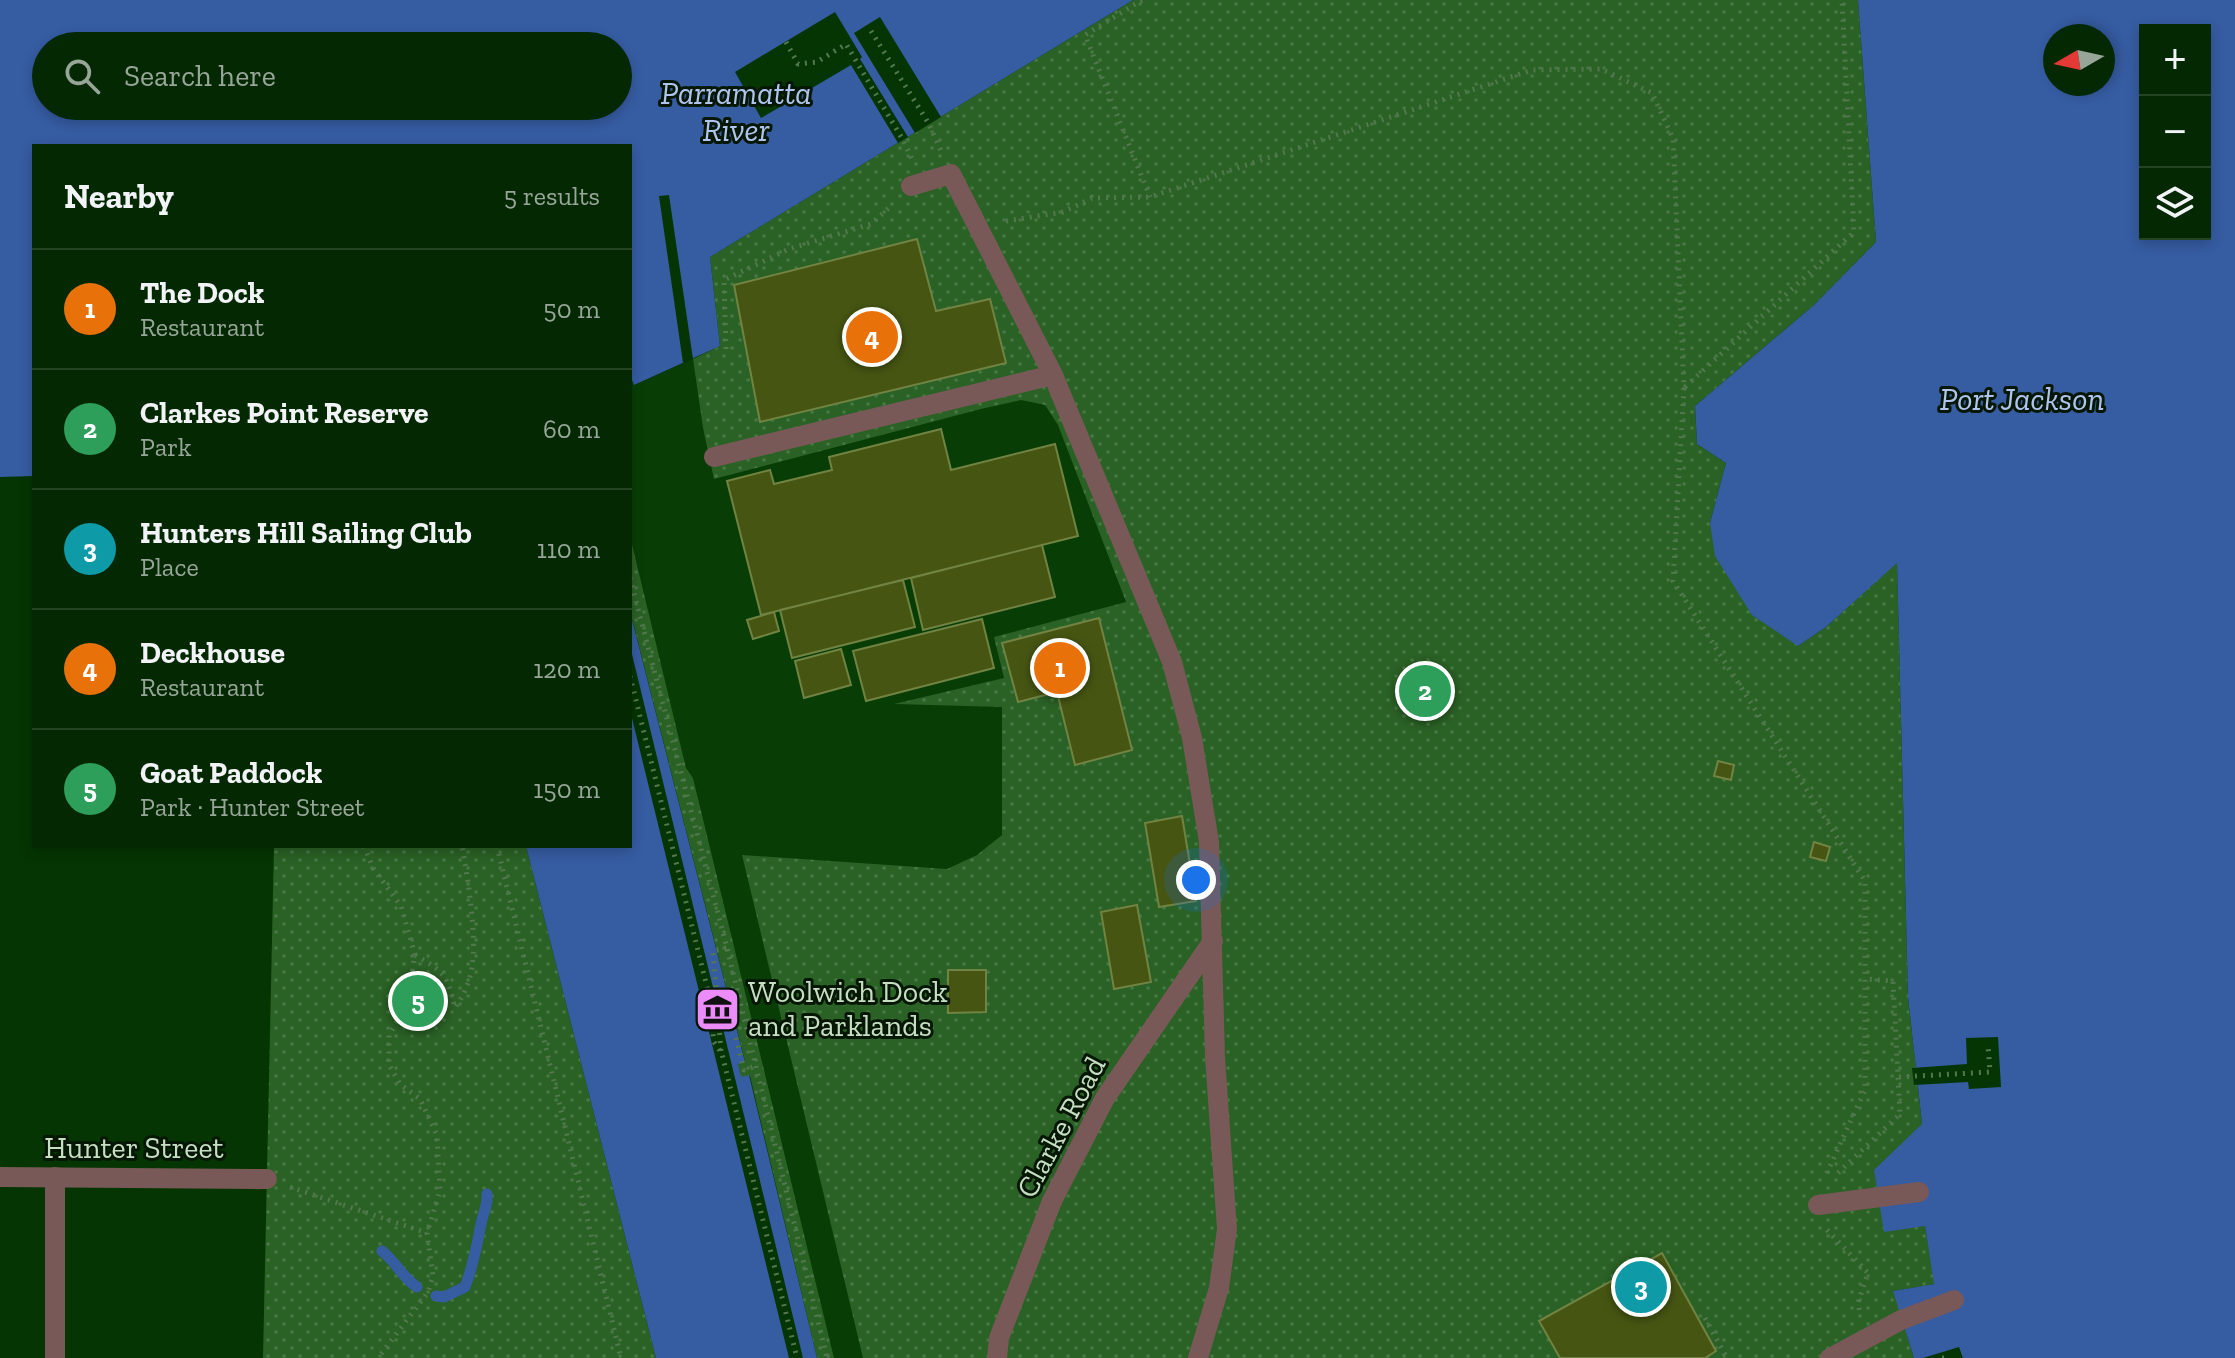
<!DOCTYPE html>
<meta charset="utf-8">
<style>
body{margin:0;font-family:"Zilla Slab",serif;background:#0d300c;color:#f1f3f6}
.controls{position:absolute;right:24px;top:24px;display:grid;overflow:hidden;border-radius:0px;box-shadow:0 4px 12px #0003}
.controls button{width:72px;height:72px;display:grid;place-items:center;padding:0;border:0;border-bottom:2px solid #254424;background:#042802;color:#f1f3f6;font:40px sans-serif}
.compass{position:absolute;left:2043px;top:24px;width:72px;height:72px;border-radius:50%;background:#042802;box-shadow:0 4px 12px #0003;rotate:261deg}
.you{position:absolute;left:1196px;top:880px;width:28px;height:28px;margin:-20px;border:6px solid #fff;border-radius:50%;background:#1a73e8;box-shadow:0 0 0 12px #1a73e833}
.badge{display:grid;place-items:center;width:52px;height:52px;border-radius:50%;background:#ec8cfb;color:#fff;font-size:26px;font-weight:700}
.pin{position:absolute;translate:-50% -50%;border:4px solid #fff;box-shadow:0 2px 8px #0006}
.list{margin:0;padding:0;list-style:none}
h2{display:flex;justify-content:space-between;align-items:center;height:104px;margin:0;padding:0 32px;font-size:34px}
h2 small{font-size:26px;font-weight:400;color:#97a699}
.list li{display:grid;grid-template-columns:52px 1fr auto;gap:24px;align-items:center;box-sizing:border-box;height:120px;padding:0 32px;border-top:2px solid #254424}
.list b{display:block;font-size:30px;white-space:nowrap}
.list p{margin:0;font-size:26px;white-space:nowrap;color:#97a699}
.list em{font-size:26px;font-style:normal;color:#97a699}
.icon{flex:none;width:44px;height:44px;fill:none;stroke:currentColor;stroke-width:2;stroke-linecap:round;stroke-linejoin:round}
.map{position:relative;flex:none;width:2235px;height:1358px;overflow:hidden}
.search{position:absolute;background:#042802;box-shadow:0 4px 12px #0003;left:32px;top:32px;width:600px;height:88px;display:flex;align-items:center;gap:20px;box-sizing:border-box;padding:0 28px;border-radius:44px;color:#97a699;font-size:30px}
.panel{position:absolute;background:#042802;box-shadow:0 4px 12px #0003;left:32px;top:144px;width:600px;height:704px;border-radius:0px}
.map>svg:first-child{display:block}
</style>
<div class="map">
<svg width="2235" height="1358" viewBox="0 0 2235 1358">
<defs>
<pattern id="park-dots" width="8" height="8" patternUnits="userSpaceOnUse" patternTransform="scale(2)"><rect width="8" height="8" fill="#2a6125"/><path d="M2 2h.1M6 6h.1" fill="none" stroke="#477743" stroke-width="1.8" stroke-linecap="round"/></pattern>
</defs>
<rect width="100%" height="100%" fill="#053502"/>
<path fill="#083e05" d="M693,359L703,428L715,479L981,409L1021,400L1045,405L1058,424L1126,603L995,637L1004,678L898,704L1002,707V835L977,855L947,869L742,855L863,1358H834L693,778L686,768L630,536V375L635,385Z"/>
<path fill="url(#park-dots)" d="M1133,0H1858L1876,242L1814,305L1695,406L1697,444L1726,463L1710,523L1798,646L1826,627L1897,562L1908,997L1922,1124L1925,1226L1935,1284L1894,1291L1914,1358H863L742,855L947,869L977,855L1002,835V707L894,704L1004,678L994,637L1126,602L1058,425L1045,405L1021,400L981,409L714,479L703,428L693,359L720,346L710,257Z
M630,536L686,768L693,778L834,1358H817L750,1076L741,1077L737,1063L745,1061L630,611Z
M274,846H526L656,1358H263Z"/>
<path fill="#365ca2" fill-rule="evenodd" d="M0,0H1133L710,257L720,346L634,385L630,375V146H34V476L0,477ZM46,46H618V106H46Z
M1858,0H2235V1358H1963L1959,1347L1923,1358H1914L1893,1291L1934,1284L1925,1226L1884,1232L1874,1170L1922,1124L1908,997L1897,563L1826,627L1798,646L1752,615L1715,556L1710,523L1726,463L1697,444L1695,406L1814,305L1876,242ZM2145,30H2205V234H2145ZM2055,36H2103V84H2055Z
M630,612L745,1062L738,1064L741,1077L749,1075L817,1358H656L526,846H630Z"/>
<path fill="#053502" d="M835,12L862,57L860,59L908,137L898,143L851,65L761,118L735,72Z
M880,17L941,117L915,133L854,33Z
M669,195L693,359L683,363L659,196Z
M630,646L803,1358H789L630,710Z
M1998,1037L2001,1087L1969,1089L1968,1082L1914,1085L1912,1068L1967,1064L1966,1038Z"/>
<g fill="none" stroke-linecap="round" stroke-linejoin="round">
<path stroke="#365ca2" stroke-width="11" d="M382,1251C396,1262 402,1277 417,1287
M436,1296L444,1297L465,1287C473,1266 477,1246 481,1224C483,1212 488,1207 487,1194"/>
</g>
<path fill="#465612" stroke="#718342" stroke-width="2" d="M917,239L936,311L990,299L1006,363L760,422L734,285Z
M941,429L951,470L1055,444L1078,536L761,615L727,481L770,470L774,484L832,470L829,457Z
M1042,545L1055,597L923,630L911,578Z
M903,580L915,627L792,658L780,610Z
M774,612L779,631L753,639L747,620Z
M1099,618L1132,750L1075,765L1057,692L1018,702L1002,643Z
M982,619L994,668L866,701L853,651Z
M841,649L851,685L804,698L795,661Z
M1718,761L1734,765L1731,780L1714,776Z
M1182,816L1196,901L1159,907L1145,823Z
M1814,842L1830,847L1826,861L1810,857Z
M1137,905L1151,982L1114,989L1101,912Z
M948,970H986V1012L948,1013Z
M1662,1253L1716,1351L1705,1358H1560L1539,1321Z"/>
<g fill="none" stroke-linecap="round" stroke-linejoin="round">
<path stroke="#52784e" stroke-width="5" stroke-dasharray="2 6" stroke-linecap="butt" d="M1142,0L1085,35L1150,197
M871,31L929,124L941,151
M786,42L798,64L817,62L846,44L903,140L912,159
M1006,221L1063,212L1092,198L1150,197L1532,70L1601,69L1652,93L1673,138L1684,388L1673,581L1865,881V1090L1825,1177
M726,349L724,280L789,249L871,224L892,205
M1685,387L1854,232L1842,0
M630,578L727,948L827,1358
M630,676L707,987L714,1042L722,1054L797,1358
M364,846L373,868L401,906L415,955L407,1005L389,1035V1065L400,1084L420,1099L437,1135L440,1191L427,1233L433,1276L428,1292L378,1358
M497,846L621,1358
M415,955C445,972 447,975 455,1008C463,996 470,982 472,967C477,935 468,879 462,846
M736,1038L744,1070L756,1066
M721,1051L713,951L727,948
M1899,1077L1990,1072L1988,1045
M1838,1173L1900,1114L1893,981L1865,979
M290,1187L427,1233
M1827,1230L1868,1273L1858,1302L1860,1314
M1705,1318L1727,1358
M1942,1358H1947"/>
<path stroke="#785957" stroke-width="20" d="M911,186L951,174L1053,375L1172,662L1192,738L1209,842L1215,1057L1227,1229L1219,1288L1198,1358
M714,457L1053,375
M55,1177V1358
M1818,1205L1919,1192
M997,1358L999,1338L1052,1201L1105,1098L1213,941
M1830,1358L1901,1320L1954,1300"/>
<path stroke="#785957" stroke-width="20" d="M0,1177L267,1179"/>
</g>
<defs>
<symbol id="museum-square" viewBox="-11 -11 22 22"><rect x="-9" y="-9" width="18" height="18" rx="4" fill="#ec8cfb" stroke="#061805"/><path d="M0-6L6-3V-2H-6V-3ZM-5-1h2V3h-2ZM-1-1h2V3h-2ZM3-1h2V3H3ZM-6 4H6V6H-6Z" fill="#111"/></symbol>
</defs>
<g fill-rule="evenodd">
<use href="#museum-square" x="692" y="984" width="51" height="51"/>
</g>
<g text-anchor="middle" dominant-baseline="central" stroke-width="6" stroke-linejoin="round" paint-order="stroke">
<g font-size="30" fill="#c6dec2" stroke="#061805" text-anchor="start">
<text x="748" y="992">Woolwich Dock<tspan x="748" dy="34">and Parklands</tspan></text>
</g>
<g font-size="30" fill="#c6dec2" stroke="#061805">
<text transform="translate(1061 1127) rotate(-62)">Clarke Road</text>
<text x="134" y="1148">Hunter Street</text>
</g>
<g font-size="32" font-style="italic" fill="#afc5ed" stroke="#061805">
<text x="736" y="93">Parramatta<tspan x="736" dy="37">River</tspan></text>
<text x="2022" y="399">Port Jackson</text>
</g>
</g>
</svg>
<div class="controls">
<button>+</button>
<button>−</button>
<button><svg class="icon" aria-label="layers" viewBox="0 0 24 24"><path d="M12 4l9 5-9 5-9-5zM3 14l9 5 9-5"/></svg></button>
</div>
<svg class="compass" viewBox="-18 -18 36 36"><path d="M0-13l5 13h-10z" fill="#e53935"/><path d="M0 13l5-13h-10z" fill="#97a699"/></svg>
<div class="you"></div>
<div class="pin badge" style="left:1060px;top:668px;background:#e8710a">1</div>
<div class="pin badge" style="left:1425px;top:691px;background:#2e9e5b">2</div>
<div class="pin badge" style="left:1641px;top:1287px;background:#0f9aa8">3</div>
<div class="pin badge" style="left:872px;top:337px;background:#e8710a">4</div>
<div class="pin badge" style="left:418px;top:1001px;background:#2e9e5b">5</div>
<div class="search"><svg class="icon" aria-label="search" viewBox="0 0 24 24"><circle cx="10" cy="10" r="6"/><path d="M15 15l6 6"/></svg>Search here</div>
<section class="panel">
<h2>Nearby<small>5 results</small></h2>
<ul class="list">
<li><span class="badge" style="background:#e8710a">1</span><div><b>The Dock</b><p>Restaurant</p></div><em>50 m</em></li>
<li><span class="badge" style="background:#2e9e5b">2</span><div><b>Clarkes Point Reserve</b><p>Park</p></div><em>60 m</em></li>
<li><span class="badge" style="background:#0f9aa8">3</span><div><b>Hunters Hill Sailing Club</b><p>Place</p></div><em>110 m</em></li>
<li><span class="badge" style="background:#e8710a">4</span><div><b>Deckhouse</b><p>Restaurant</p></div><em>120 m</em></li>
<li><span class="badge" style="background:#2e9e5b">5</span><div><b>Goat Paddock</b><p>Park · Hunter Street</p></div><em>150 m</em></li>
</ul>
</section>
</div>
